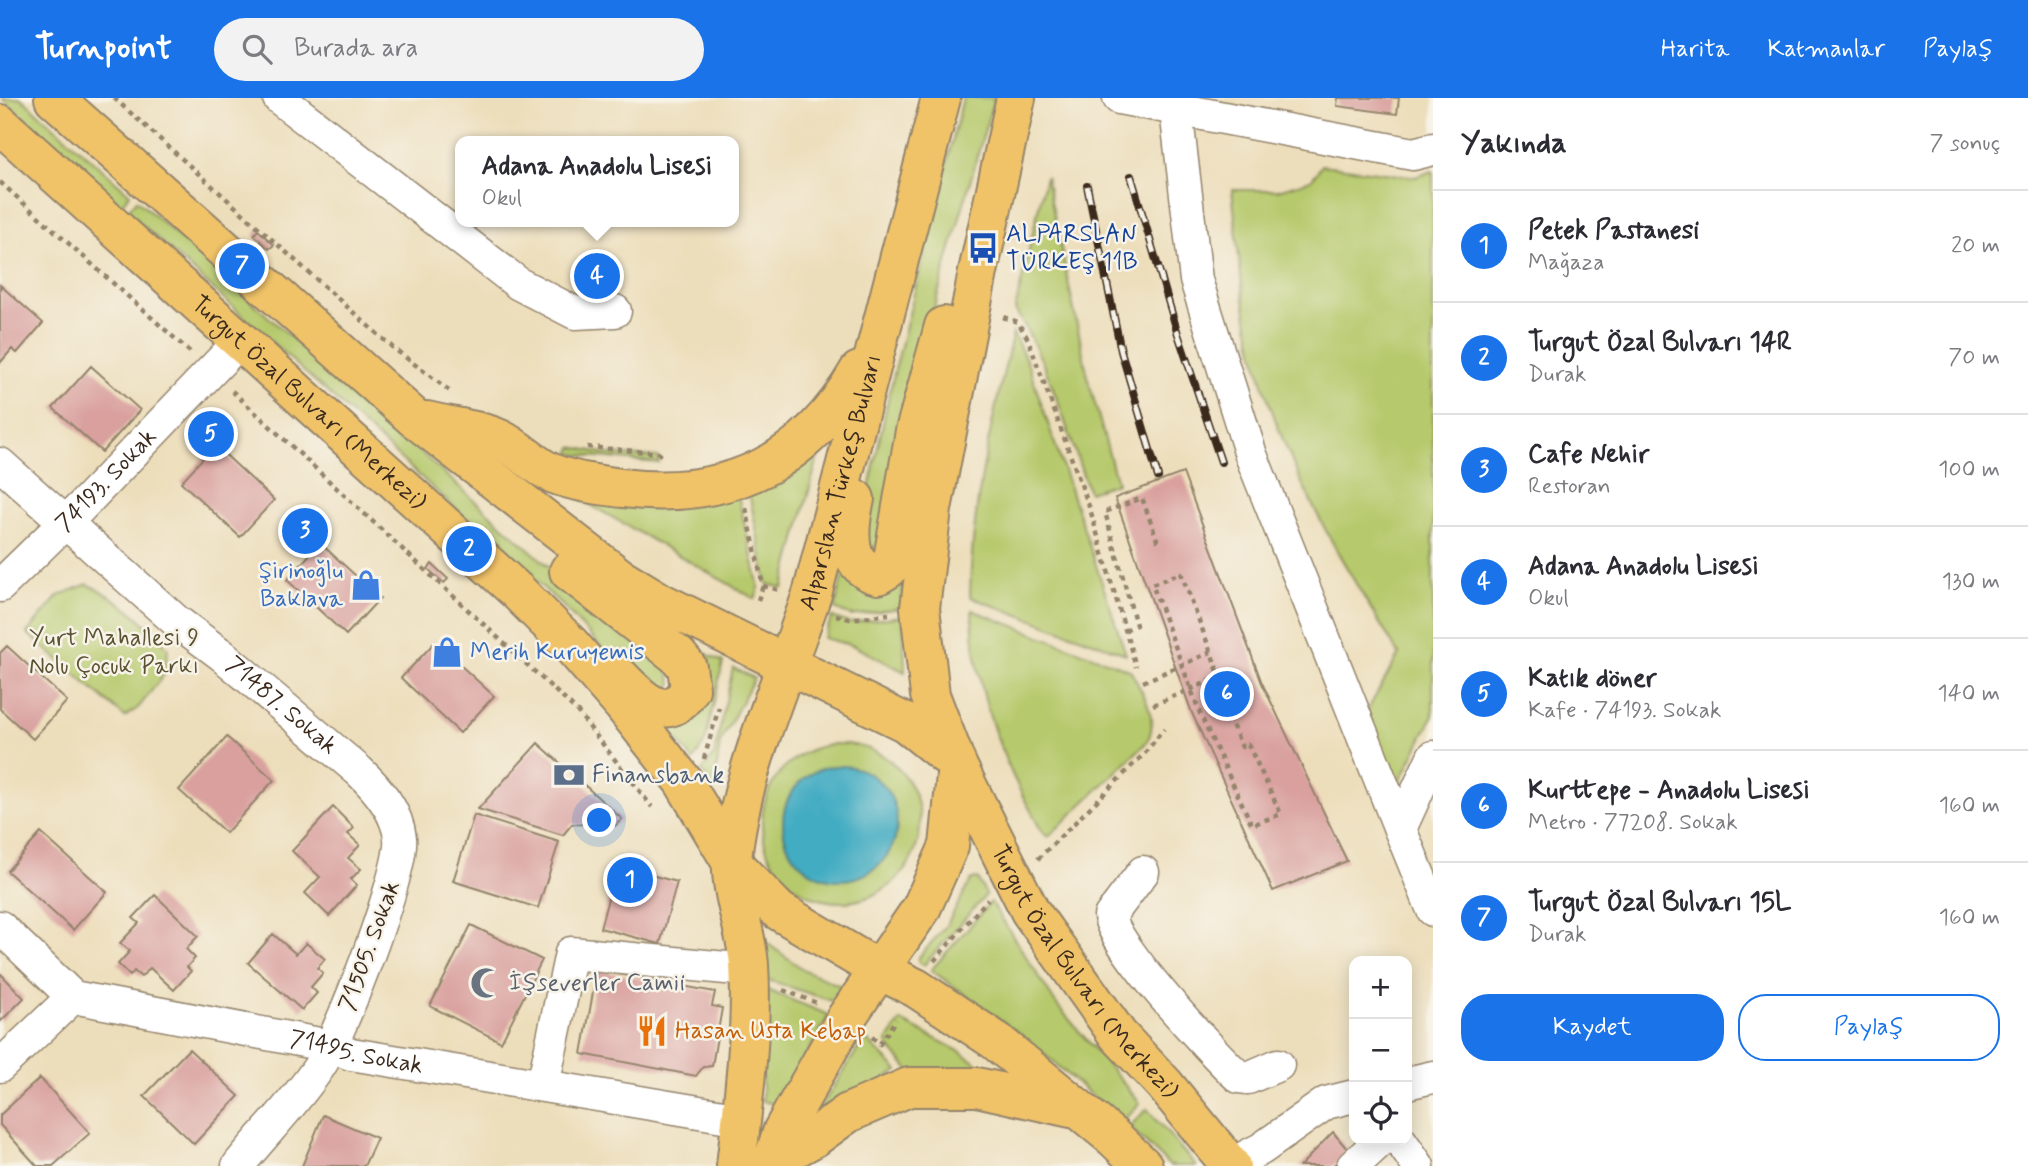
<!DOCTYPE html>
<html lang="tr">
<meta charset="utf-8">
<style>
body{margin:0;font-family:Mynerve,sans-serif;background:#f2f2f3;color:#2b2b33}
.controls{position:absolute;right:21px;bottom:21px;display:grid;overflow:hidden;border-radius:14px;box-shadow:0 4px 18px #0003}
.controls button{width:63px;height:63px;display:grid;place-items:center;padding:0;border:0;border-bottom:2px solid #e1e1e2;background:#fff;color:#2b2b33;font:35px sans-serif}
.you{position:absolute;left:600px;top:723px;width:24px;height:24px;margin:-18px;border:5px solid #fff;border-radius:50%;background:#1a73e8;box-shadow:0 0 0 10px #1a73e833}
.badge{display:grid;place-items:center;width:46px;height:46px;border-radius:50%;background:#1a73e8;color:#fff;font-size:23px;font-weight:700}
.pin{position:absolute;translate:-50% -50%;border:4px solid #fff;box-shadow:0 2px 7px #0006}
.popup{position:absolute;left:455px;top:38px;width:284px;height:91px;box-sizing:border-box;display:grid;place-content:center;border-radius:14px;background:#fff;filter:drop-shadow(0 2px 5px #0005);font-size:23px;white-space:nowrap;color:#7c7c81}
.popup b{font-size:26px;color:#2b2b33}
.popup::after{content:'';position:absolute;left:50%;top:100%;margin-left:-14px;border:14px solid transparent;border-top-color:#fff}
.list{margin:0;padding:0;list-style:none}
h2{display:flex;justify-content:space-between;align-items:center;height:91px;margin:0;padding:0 28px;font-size:30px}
h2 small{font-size:23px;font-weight:400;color:#7c7c81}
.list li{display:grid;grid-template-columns:46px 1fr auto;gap:21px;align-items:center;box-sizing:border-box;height:112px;padding:0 28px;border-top:2px solid #e1e1e2}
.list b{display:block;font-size:26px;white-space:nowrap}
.list p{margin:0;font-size:23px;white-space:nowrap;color:#7c7c81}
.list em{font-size:23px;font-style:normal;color:#7c7c81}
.actions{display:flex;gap:14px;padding:21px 28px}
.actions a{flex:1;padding:16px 0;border:2px solid #1a73e8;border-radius:28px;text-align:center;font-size:24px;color:#1a73e8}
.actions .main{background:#1a73e8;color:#fff}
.icon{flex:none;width:38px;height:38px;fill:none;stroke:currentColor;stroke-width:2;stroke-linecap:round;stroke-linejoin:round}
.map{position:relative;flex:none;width:1433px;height:1068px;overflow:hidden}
header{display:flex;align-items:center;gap:42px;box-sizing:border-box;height:98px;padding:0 35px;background:#1a73e8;color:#fff}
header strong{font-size:33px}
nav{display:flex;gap:38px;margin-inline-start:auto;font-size:24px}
.search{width:490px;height:63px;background:#f2f2f3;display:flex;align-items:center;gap:18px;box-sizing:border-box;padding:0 24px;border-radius:38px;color:#7c7c81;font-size:26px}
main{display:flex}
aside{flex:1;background:#fff}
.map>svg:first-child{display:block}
</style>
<header>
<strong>Turnpoint</strong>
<div class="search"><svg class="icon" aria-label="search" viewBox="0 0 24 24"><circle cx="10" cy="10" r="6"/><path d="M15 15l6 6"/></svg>Burada ara</div>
<nav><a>Harita</a><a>Katmanlar</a><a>Paylaş</a></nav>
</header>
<main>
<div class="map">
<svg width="1433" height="1068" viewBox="0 0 1433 1068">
<rect width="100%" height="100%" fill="#f7f3e8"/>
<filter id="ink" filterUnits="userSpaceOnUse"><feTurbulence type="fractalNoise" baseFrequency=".0143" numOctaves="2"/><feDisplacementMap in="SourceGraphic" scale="14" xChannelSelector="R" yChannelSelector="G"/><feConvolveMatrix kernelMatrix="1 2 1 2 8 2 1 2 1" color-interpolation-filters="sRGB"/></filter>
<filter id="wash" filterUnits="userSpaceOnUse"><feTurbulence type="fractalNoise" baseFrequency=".00686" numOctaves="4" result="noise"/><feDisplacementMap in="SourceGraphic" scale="28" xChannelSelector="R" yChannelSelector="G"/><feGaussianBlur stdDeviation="1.57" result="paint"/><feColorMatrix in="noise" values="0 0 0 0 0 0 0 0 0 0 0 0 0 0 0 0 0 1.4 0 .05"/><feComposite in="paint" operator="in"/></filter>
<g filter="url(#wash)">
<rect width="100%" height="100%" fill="#eddebb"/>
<path fill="#b6c96c" stroke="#787a45" stroke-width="2" d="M2,0H21L130,96L121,107Z
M963,0H994L924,245L889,418L872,462L862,424L890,292Z
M1322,67L1415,79L1433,73V618L1397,690L1365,617L1399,556C1337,458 1276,354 1251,240C1240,192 1238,141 1232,92H1278L1311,82Z
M1046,78L1089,284L1117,385L1089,394C1067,333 1050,267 1015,212Z
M137,102L574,491L666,565L672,586L662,596L623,573L561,506L127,113Z
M1013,235L1028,266L1126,556L970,499C971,408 992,322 1013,235Z
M821,348L783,490L767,486L748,389Z
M572,349L608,356L658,359L659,365L571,356Z
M737,393L759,490L755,501L568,394Z
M904,472L901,510L851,518L835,511L843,473Z
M87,486C120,501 144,522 168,550L166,574L139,609L125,619L27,535L58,498Z
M972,512L1130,572C1142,593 1163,625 1144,647L1048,739C1040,734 1036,722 1031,713C997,653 973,581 972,512Z
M903,518L905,574L854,548L824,540L832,519L849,525Z
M704,555L723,564L705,644L693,663L669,629L686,630C709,611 709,582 704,555Z
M733,570L754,580L720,645L714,691L702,673L714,657Z
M762 725a79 79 0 1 1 158 0a79 79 0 1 1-158 0Z
M972,781H978L986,797L924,867L918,864L919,859L946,828Z
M991,804L1057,907L1140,1005L1122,1024L1023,938L931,872Z
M764,843L804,872L845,890L835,904L762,880Z
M762,890L829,917L778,1007L762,1003Z
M901,923L961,954L1002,983L914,978L888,948L887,943Z
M865,940L898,973L813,1021Z
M1147,1011L1196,1068H1170L1129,1029Z"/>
<path fill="#42acc2" stroke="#3e6b70" stroke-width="2" d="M783 725a57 57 0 1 1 114 0a57 57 0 1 1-114 0Z"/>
<g id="blocks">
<path fill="#d9a09e" d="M1338,0H1399L1397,16L1337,8Z
M258,132L274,147L269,151L254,137Z
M0,187L43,225L17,255L12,251L0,265Z
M91,268L140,312L102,354L53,310Z
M215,347L274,402L240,439L181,384Z
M1183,375L1262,585L1347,763L1273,793L1192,615L1115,400Z
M320,445L380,500L346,537L287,482Z
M432,466L448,481L444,485L428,471Z
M435,544L494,598L460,635L401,580Z
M7,548L67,603L33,641L0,611V555Z
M227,639L274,682L226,735L179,692Z
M538,645L622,721L615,728L572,726L563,737L478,711Z
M333,709L354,730L348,736L360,747L348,760L361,771L351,781L357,787L329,818L305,795L320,779L292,753Z
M474,717L559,744L538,810L453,783Z
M41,735L107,794L73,832L7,773Z
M617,768L677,784L660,846L600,830Z
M155,797L198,838L186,851L195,860L187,869L191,873L174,892L150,870L141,879L134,873L130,878L118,866L130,853L120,845L139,825L133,820Z
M471,827L542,862L501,944L430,908Z
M273,836L296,856L306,845L325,861L317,870L323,875L311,889L317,895L302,912L248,865Z
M597,872L715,894L712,908L722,910L712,968L703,969L696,978L582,956Z
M0,875L24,900L0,924Z
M189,951L239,998L194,1046L144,998Z
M40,980L90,1035L53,1068H37L0,1027V1017Z
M323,1017L377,1040L364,1068H302Z
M1333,1034L1348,1052L1333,1068H1300Z"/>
</g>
</g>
<g filter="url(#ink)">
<use href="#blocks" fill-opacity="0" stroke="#94846c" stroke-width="2"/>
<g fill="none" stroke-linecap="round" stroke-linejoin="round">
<defs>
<g id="minor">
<path d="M279,0L519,186L575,215L615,213"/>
<path d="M1119,0L1413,56L1433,51"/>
<path d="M1176,12L1196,182L1251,357L1400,731"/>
<path id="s1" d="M0,366L175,522L222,557L359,673C378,691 397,713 400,740C404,772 340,939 319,969C296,1004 264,1035 238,1068"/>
<path id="s2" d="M0,488L80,410L241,242"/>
<path d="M1433,659L1400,731L1433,812"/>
<path d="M1143,774L1110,818C1110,844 1215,958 1239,979L1248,980L1278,967"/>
<path id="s3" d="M0,829L73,899L330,948L351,956L741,1021"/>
<path d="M0,968L73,899"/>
<path d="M1407,985L1433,979"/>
<path d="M543,987L571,855L726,870L749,867"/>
<path d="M1400,1042L1418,1068"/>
<path d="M1230,1067L1261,1051L1326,1005L1354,998"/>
<path d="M1353,1068L1381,1042"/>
</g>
<g id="major">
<path d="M54,0L413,319L619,479L660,504L906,625L956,665"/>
<path id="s4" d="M1016,0L978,174L932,411L920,510L930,597L957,667L1030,813L1118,937L1164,986L1231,1068"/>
<path id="s5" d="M0,26L516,492L569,545L623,607L683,683L732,765L779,813L879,872L916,890L996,943L1114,1040L1143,1068"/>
<path d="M427,323C450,329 478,331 500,341C519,350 534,368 554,376C575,384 599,387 622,390C728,403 806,365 859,273"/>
<path d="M855,401C849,427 843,470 878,477L888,471L893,461L915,333L944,228"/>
<path d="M569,473L678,558L687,569L690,591C667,629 641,601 620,579"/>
<path d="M773,1062L815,1039L848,1015L909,989H977L1071,1010"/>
<path id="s6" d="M736,1068C743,1006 753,929 749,867C747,834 730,794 732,762C741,669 784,581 813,493L941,0"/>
<path d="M771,1068L783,1032L846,920L921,811L949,748L957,667"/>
</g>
</defs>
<use href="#minor" stroke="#94846c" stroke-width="35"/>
<use href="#major" stroke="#94846c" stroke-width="42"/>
<path stroke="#94846c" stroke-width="4.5" stroke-dasharray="5 5" stroke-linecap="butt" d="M114,0L392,249L450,293
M0,84L190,254
M1003,219L1018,224L1028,241L1090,411L1136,569
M232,293L576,612L652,709
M587,349L658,355L664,359
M746,410L763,488L758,502
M763,488L779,492
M836,517L850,521L889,516
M1125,532L1136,527L1105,414L1142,400L1158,444
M1212,582L1242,649L1248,646L1281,716L1252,727L1201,618L1152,486L1181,475L1230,605
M1143,584L1211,554
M1153,607L1220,579
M704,661L719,609
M1038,761L1145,655L1164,631
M934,863L988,801
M783,892L817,905
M872,939L880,946L896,921"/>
<use href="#minor" stroke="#fff" stroke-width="32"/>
<use href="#major" stroke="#f1c369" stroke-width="38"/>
<defs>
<path id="rail" d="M1131,78L1178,236L1221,364
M1087,88L1121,253L1158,379"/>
</defs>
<use href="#rail" stroke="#3b2a1e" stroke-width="8"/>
<use href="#rail" stroke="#f7f3e8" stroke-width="5" stroke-dasharray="16" stroke-linecap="butt"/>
</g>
</g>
<defs>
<symbol id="bus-bare" viewBox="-9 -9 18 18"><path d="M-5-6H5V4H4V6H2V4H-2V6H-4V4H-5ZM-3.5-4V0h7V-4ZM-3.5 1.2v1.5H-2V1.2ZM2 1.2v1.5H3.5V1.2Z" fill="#1a4fb4" stroke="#f7f3e8" stroke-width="2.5" paint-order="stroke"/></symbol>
<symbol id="shop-bare" viewBox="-9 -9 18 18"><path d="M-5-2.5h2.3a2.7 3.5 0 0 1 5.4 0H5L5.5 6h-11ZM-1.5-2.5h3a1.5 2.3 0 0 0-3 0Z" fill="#3f7fe0" stroke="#f7f3e8" stroke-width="2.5" paint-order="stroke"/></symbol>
<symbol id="bank-bare" viewBox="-9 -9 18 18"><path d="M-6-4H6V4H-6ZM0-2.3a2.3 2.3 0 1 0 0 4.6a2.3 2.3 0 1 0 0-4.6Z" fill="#5c6f8a" stroke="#f7f3e8" stroke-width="2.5" paint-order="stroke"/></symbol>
<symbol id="mosque-bare" viewBox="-9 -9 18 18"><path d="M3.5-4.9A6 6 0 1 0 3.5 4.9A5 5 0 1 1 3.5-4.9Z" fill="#6b7280" stroke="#f7f3e8" stroke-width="2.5" paint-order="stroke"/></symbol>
<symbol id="restaurant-bare" viewBox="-9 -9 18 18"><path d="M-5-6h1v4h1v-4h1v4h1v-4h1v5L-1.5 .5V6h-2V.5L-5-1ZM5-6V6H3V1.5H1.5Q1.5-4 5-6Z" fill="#e8710a" stroke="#f7f3e8" stroke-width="2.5" paint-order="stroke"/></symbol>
</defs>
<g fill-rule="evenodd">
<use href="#bus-bare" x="961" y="128" width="44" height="44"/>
<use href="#shop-bare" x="344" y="465" width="44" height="44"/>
<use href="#shop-bare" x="425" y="532" width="44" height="44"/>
<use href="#bank-bare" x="547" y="655" width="44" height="44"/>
<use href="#mosque-bare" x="464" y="863" width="44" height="44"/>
<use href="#restaurant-bare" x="630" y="911" width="44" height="44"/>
</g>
<g text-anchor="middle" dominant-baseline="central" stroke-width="5" stroke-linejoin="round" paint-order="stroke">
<g font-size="24" fill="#164399" stroke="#f7f3e8" text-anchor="start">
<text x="1006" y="136">ALPARSLAN<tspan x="1006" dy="28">TÜRKEŞ 11B</tspan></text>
</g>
<g font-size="24" fill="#3b2a1e" stroke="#f7f3e8">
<text stroke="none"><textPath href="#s5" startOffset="416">Turgut Özal Bulvarı (Merkezi)</textPath></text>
<text stroke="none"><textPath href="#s2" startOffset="150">74193. Sokak</textPath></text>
<text stroke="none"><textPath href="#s6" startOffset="702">Alparslan Türkeş Bulvarı</textPath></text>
<text stroke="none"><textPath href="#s1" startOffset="371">71487. Sokak</textPath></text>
<text transform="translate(370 848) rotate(-70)">71505. Sokak</text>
<text stroke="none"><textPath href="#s4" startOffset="926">Turgut Özal Bulvarı (Merkezi)</textPath></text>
<text stroke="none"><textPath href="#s3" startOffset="390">71495. Sokak</textPath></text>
</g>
<g font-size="24" fill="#366cbe" stroke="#f7f3e8" text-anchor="end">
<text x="343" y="473">Şirinoğlu<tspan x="343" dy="28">Baklava</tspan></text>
<text x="470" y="554" text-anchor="start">Merih Kuruyemis</text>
</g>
<g font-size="24" fill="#5a5232" stroke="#f7f3e8">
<text x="114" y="540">Yurt Mahallesi 9<tspan x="114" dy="28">Nolu Çocuk Parkı</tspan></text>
</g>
<g font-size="24" fill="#4e5e75" stroke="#f7f3e8" text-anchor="start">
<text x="592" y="677">Finansbank</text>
</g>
<g font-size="24" fill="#5b616d" stroke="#f7f3e8" text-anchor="start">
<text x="509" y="885">İşseverler Camii</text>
</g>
<g font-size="24" fill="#c56008" stroke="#f7f3e8" text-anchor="start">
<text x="675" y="933">Hasan Usta Kebap</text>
</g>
</g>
</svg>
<div class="controls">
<button>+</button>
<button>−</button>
<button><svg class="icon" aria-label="locate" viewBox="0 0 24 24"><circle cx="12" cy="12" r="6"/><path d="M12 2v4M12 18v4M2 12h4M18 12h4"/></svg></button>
</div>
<div class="you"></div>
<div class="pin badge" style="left:630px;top:782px">1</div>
<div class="pin badge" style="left:469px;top:451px">2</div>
<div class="pin badge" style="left:305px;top:433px">3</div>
<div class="pin badge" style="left:597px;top:178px">4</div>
<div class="popup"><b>Adana Anadolu Lisesi</b>Okul</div>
<div class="pin badge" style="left:211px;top:336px">5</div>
<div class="pin badge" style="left:1227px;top:596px">6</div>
<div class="pin badge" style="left:242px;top:168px">7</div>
</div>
<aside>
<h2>Yakında<small>7 sonuç</small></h2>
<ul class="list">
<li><span class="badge">1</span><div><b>Petek Pastanesi</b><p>Mağaza</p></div><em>20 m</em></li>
<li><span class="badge">2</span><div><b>Turgut Özal Bulvarı 14R</b><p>Durak</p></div><em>70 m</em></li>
<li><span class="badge">3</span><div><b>Cafe Nehir</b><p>Restoran</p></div><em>100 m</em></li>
<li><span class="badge">4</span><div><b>Adana Anadolu Lisesi</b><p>Okul</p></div><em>130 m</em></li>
<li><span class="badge">5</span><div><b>Katık döner</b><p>Kafe · 74193. Sokak</p></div><em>140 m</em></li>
<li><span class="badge">6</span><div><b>Kurttepe - Anadolu Lisesi</b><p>Metro · 77208. Sokak</p></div><em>160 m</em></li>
<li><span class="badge">7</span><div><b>Turgut Özal Bulvarı 15L</b><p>Durak</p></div><em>160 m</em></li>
</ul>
<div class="actions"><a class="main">Kaydet</a><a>Paylaş</a></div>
</aside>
</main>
